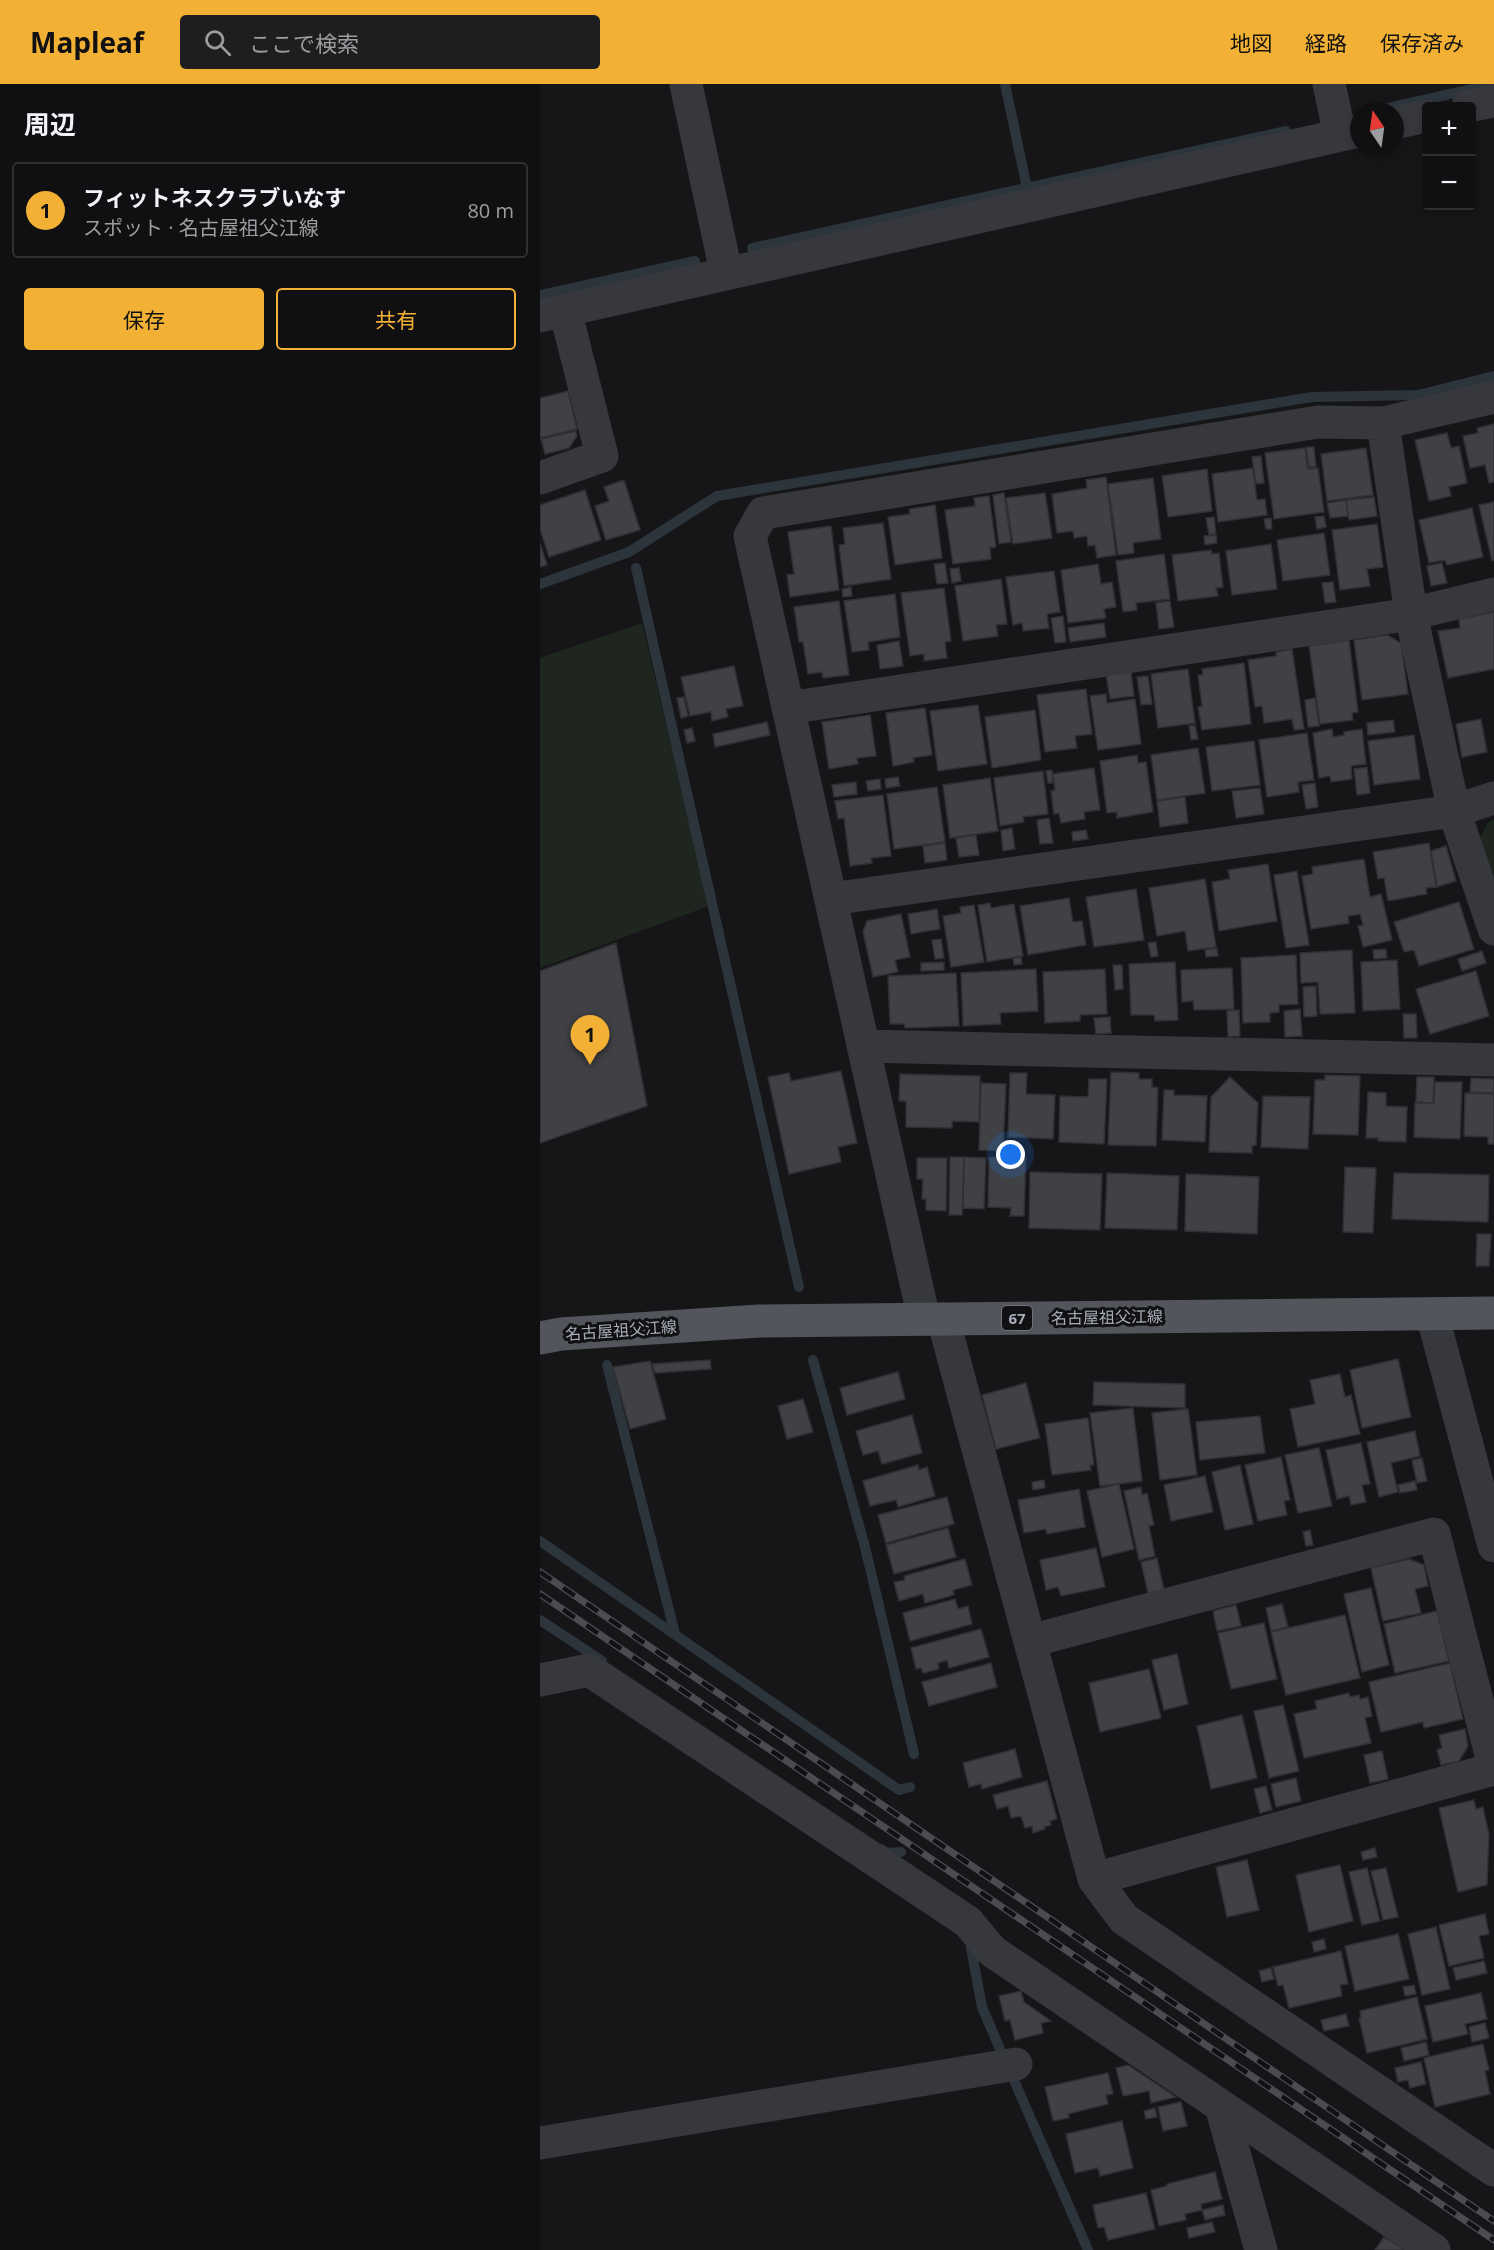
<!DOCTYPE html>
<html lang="ja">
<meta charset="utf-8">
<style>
body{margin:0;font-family:"Open Sans","Noto Sans JP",sans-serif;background:#1e1e20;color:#f1f3f6}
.controls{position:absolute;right:18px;top:18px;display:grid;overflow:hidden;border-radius:6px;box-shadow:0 3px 9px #0003}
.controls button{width:54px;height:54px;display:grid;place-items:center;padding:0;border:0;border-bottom:2px solid #303032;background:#101012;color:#f1f3f6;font:30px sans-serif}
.compass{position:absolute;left:810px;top:18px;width:54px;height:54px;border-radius:50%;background:#101012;box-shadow:0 3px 9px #0003;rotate:347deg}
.you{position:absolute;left:471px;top:1071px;width:21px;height:21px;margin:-15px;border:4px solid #fff;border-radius:50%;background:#1a73e8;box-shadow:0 0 0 9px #1a73e833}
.badge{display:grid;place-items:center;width:39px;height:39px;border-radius:50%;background:#f2b134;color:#111;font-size:20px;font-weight:700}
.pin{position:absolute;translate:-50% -50px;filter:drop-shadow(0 2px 3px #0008)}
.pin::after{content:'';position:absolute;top:32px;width:21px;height:18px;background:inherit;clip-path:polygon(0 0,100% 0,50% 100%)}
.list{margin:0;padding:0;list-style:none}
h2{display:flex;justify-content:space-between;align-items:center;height:78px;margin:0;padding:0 24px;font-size:26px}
h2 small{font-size:20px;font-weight:400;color:#9c9d9f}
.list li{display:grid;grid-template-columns:39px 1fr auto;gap:18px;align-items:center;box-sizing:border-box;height:96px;margin:0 12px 12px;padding:0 12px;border:2px solid #303032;border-radius:6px}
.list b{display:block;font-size:22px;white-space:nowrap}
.list p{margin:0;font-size:20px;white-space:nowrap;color:#9c9d9f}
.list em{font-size:20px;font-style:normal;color:#9c9d9f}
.actions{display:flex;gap:12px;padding:18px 24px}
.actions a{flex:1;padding:14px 0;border:2px solid #f2b134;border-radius:6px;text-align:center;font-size:21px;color:#f2b134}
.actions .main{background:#f2b134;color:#111}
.icon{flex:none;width:33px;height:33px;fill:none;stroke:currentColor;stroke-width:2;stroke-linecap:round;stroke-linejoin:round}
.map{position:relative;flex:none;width:954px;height:2166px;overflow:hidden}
header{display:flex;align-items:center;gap:36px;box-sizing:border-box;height:84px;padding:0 30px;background:#f2b134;color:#111}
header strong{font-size:28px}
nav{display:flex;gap:33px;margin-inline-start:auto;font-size:21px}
.search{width:420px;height:54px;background:#1e1e20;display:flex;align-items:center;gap:15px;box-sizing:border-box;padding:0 21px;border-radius:6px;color:#9c9d9f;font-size:22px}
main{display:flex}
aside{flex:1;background:#101012}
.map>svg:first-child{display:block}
</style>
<header>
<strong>Mapleaf</strong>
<div class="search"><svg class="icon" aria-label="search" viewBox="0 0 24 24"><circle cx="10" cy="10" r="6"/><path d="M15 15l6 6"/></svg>ここで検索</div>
<nav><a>地図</a><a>経路</a><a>保存済み</a></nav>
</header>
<main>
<aside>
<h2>周辺<small></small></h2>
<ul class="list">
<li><span class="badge">1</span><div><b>フィットネスクラブいなす</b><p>スポット · 名古屋祖父江線</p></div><em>80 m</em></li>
</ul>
<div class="actions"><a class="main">保存</a><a>共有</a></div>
</aside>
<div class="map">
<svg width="954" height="2166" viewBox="0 0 954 2166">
<rect width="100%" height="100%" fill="#161618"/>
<path fill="#1e261f" d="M102,539L169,822L0,884V574Z
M954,736V793L940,754L948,738Z"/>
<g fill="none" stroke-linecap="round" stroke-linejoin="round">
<path stroke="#2c353c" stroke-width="10" d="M465,0L487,104
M835,27L954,0
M212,164L746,47
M0,211L155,177
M96,484L259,1203
M0,500L89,468L177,412L772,313L878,311L954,292
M273,1276L325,1463L374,1670
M67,1281L135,1550
M0,1457L359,1706L370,1703
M0,1536L62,1577
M341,1765L347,1769L361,1768
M431,1864L442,1923L463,1972
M473,1994L548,2166"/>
</g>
<path fill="#404145" stroke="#303034" stroke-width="1.5" d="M28,307L37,345L0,354V314Z
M954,340V398L949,399L945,381L930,384L923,352L938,349L937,344Z
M36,347L37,352L29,364L5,370L1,355Z
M907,349L911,364L919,362L927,399L909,403L911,412L889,417L875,356Z
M766,363H774L776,383H769Z
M765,364L768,385L778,384L784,428L734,435L725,369Z
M826,364L833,411L787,417L781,370Z
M721,372L724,399L716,400L712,373Z
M713,384L717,416L725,415L727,431L678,438L672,390Z
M667,385L672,427L628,433L622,392Z
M566,393L576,471L557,474L555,461L548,462L547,452L534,454L533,447L517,449L512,410L547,404L546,396Z
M613,394L621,455L593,459L594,469L578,471L568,400Z
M84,396L100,446L66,456L55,422L69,417L64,403Z
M45,406L61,456L9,473L0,445V421Z
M464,409L471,458L459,460L453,411Z
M505,409L512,454L473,460L466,414Z
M449,412L456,463L450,464L451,475L413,480L405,426L435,422L434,414Z
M834,413L837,432L809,436L806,416Z
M806,416L808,432L790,434L787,419Z
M954,418V476L952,477L939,421Z
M395,421L402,474L355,481L348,433L370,430L369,425Z
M932,424L943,473L907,481L905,476L889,479L879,436Z
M784,432L786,443L777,445L775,433Z
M674,433L676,450L669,451L666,434Z
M731,434L732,445H726L724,435Z
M343,439L351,495L304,502L299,461L305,460L303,444Z
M837,440L843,483L827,485L830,502L800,506L792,446Z
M291,442L299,506L250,513L247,491L254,490L248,448Z
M784,449L790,491L743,497L737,456Z
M676,451L677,459L665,461L664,452Z
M0,459L7,481L0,483Z
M731,460L737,505L692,511L686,467Z
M671,466L672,470L679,469L683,503L676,504L678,512L638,517L632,471Z
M624,470L630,515L596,519L597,526L583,528L576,477Z
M405,479L408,499L397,500L394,480Z
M902,479L907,499L891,502L887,482Z
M558,480L561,500L572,498L576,523L564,525L566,534L528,539L521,486Z
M419,484L421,497L412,499L410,485Z
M514,487L520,528L507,530L509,544L483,547L482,539L473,541L466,493Z
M461,495L467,540L456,541L458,552L423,557L415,502Z
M793,498L796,518L785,519L782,499Z
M311,503L312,512L303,513L302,505Z
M404,504L411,557L405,558L407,574L384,577V570L370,572L361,509Z
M355,510L360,553L328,558L329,566L312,568L304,517Z
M299,517L309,591L283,594L282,588L268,590L263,558H259L254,523Z
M630,517L634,543L619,545L616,519Z
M954,528V585L908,594L898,547L920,544L919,535Z
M523,532L526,558L515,559L511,534Z
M564,539L566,553L530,558L528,544Z
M847,551L861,559L868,610L822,616L814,556Z
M809,556L818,628L812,629L813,636L780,640L769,562Z
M359,557L363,582L340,585L337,561Z
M752,565L764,645L754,646L752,635L724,639L722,622L715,623L708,576L736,572V568Z
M704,579L711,640L662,646L658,623L662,622L658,591H663L662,585Z
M194,582L203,622L186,625L188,633L172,637L171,628L150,632L141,593Z
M648,585L655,639L618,644L611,590Z
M591,588L594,612L570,615L566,591Z
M608,592L612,620L601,621L597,593Z
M546,605L552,650L535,652L537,664L505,668L497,611Z
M566,610L567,619L595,615L601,660L558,666L550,612Z
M144,613L148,632L141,634L137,614Z
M775,614L779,642L768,643L765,616Z
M438,621L447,680L398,687L390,627Z
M385,624L392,671L373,674L374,678L353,682L346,629Z
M495,626L501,676L452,684L445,633Z
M330,631L336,672L317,674L318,680L289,685L282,638Z
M941,635L947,668L922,673L916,640Z
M853,636L855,648L828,651L827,639Z
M227,638L230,651L175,663L173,650Z
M655,641L658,655L651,656L649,642Z
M152,644L155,657L147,659L144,646Z
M792,645L793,653L804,651V648L822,645L826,680L811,682L812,695L791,698L790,692L779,694L773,649Z
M767,649L774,696L758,698L759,708L727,713L719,656Z
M874,651L880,695L834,701L828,657Z
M714,657L720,701L672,707L666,663Z
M658,664L665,709L617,716L611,671Z
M597,671L598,679L606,678L613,728L577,734V728L567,729L560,677Z
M827,683L830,709L817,711L814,685Z
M554,684L560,726L544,728L545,735L521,739L519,729L514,730L511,707L515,706L513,690Z
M512,686L513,699H508L506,687Z
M503,687L508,730L483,733L484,738L460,742L454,694Z
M358,693L360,702L346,704L345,695Z
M450,694L458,747L410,754L403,701Z
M340,695L341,705L328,707L326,697Z
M316,698L317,710L294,713L292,701Z
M775,699L778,723L766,725L762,701Z
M397,703L405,758L354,765L347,710Z
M720,704L724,730L696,734L692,707Z
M343,711L351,772L331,774L332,779L310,782L304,734L298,735L295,717Z
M645,713L648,739L620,743L617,717Z
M509,734L513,759L500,760L497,736Z
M472,744L475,765L463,767L461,746Z
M546,746L548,755L533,757L532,748Z
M436,751L439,771L419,773L416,754Z
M405,759L407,776L385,779L383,762Z
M889,759L896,803L886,804L887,810L848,817L844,794L838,795L833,768Z
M906,762L916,797L897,803L891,767Z
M824,775L830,813L841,810L852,856L823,863L818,842L823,841L820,830L808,832L809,839L771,845L762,792L773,790L772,783Z
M728,780L737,837L679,847L672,798L690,795L688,786Z
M757,787L769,861L746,864L734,791Z
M665,795L676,863L648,867L645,847L617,852L609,804Z
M596,805L604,856L554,863L546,813Z
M529,814L533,838L542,837L546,861L488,871L480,822Z
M919,818L934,865L879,882L874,866L864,868L854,838Z
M450,819L451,824L474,820L483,872L447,878L438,821Z
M434,821L444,878L411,883L403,832L421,829L420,823Z
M397,825L400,845L371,850L368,830Z
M361,830L370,873L355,876L358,888L333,893L323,848L327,837Z
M401,855L404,874L395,875L392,856Z
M616,858L618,872L611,873L608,859Z
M76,859L107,1022L0,1059V887Z
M677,864L678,872L666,873L665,866Z
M846,865L847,874L834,875L833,866Z
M812,866L815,929L780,930L778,898L761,899L760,869Z
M942,867L946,879L922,887L918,875Z
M756,871L758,920L739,921V928L730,929V938L703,939L701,874Z
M481,873L482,880L474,881L473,874Z
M857,876L860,925L823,927L821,878Z
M404,878V886L381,887V879Z
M635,878L638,936L615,937L614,931H591L589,880Z
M573,881H582L583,905L575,906Z
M692,884L694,925L654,926L653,917L642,918L641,886Z
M496,885L498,927L460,929L461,940L423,942L421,889Z
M565,885L567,930L540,931V937L505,939L503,888Z
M936,887L949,932L890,950L876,905Z
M416,889L419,942L365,944L364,940H350L348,892Z
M776,902L777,932L764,933L763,903Z
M760,925L762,952L745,953L744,927Z
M699,926L700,952L688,953L687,927Z
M863,930H876L877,954H864Z
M570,933L571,949L556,950L554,934Z
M301,987L317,1059L298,1063L301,1078L249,1090L228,993L249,989L251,997Z
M571,988L599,989V995H612V1003L618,1004L616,1062L568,1061Z
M470,989H487L486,1010L515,1011L513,1055L468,1053Z
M360,990L440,992L439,1038L412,1037V1044L366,1043V1017H359Z
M785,991L820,992L818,1051L773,1050L775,996H785Z
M690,993L718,1019L716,1061L712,1062V1069L669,1068L671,1013Z
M877,993H894L893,1019L876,1018Z
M931,994L954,995V1009L930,1008Z
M549,995H567L564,1060L519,1058L520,1012L548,1013Z
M895,998H922L920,1055L874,1053L875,1019H894Z
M441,999L466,1000L463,1067L439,1066Z
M624,1006H634V1011L667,1012L665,1058L622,1056Z
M828,1008L846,1009V1022L867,1023L866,1058L838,1057V1054H826Z
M925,1009L954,1010V1060H948V1053L924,1052Z
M723,1012L770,1013L768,1065L721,1063Z
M410,1073H424L422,1131H409Z
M424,1073L446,1074L444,1125L423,1124Z
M449,1073L486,1074L484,1132H470L471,1124L448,1123Z
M377,1074H407L406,1127L386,1126V1115H382L383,1095H377Z
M805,1083L836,1084L833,1149L803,1148Z
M490,1088L562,1090L560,1146L489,1144Z
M567,1089L639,1092L637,1146L565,1144Z
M854,1089L949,1091L948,1138L852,1135Z
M646,1090L719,1093L717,1150L645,1147Z
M937,1150H951L949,1182H936Z
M858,1275L871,1333L822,1344L810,1286Z
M170,1276L171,1285L115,1289L112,1280Z
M110,1277L126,1335L90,1345L73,1283Z
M358,1288L365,1315L307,1331L300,1304Z
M800,1290L805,1313L811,1311L820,1350L758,1363L750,1325L775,1320L770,1296Z
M554,1298L645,1300V1324L553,1321Z
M486,1299L500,1354L456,1365L442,1311Z
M263,1315L273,1348L247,1355L238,1322Z
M593,1324L602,1397L560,1402L550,1329Z
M648,1325L657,1391L620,1396L612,1329Z
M372,1331L382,1369L342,1380L338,1367L323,1371L316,1347Z
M720,1332L725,1369L660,1376L656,1338Z
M548,1334L554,1381H550L551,1386L512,1391L505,1340Z
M875,1347L880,1372L851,1379L858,1408L839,1413L827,1358Z
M821,1359L830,1400L822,1401L826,1418L811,1421L809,1412L797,1415L786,1366Z
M779,1364L792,1422L758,1429L745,1371Z
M741,1373L750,1416L744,1417L747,1431L718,1437L705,1381Z
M882,1374L887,1397L877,1399L872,1376Z
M378,1381L379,1386L387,1383L395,1412L358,1423L356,1416L330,1422L323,1397Z
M700,1381L713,1440L685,1446L672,1388Z
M665,1392L673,1428L631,1437L624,1401Z
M504,1396L505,1404L493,1406L492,1398Z
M875,1397L877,1406L860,1409L858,1401Z
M579,1400L594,1465L562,1473L547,1407Z
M601,1403L602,1411L607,1409L614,1441L609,1442L615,1472L599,1476L584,1407Z
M539,1405L545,1443L507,1450L506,1445L484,1449L478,1416Z
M407,1413L414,1440L346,1459L338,1431Z
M408,1444L416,1473L354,1490L346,1461Z
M770,1446L773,1461L766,1462L763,1448Z
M556,1464L565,1503L521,1512L518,1503L506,1506L500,1476Z
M617,1474L624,1506L608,1509L601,1478Z
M425,1475L432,1501L413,1506L414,1511L385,1519L383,1510L359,1517L354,1498L365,1496L364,1492Z
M869,1475L884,1481L888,1502L875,1505L881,1529L843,1537L831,1484Z
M831,1504L849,1581L822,1588L804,1510Z
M415,1515L418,1525L428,1522L432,1540L370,1557L363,1529Z
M742,1520L748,1543L731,1547L726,1524Z
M696,1521L701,1542L677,1547L673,1527Z
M897,1527L909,1577L855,1589L844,1540Z
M805,1531L820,1594L746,1611L731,1548Z
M724,1539L737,1595L691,1605L678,1549Z
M441,1545L449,1573L409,1584L407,1576L398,1579L399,1585L383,1589L381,1584L376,1585L371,1564Z
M637,1570L648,1620L624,1626L612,1576Z
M451,1579L457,1603L389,1622L382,1598Z
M910,1579L923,1635L884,1644L883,1638L841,1648L829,1598Z
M609,1585L621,1634L560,1648L549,1599Z
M809,1609L810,1613L819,1611L820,1615L828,1613L832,1632L825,1634L831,1659L764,1674L754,1630L777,1625L775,1617Z
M743,1621L759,1687L729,1694L714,1627Z
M702,1631L717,1694L671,1705L657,1642Z
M925,1645L928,1662L919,1677L901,1681L897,1666L902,1664L899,1651Z
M475,1665L482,1693L442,1705L441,1700L429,1703L423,1679Z
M842,1667L848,1695L830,1699L824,1671Z
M756,1694L761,1717L736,1723L731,1700Z
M507,1697L517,1735L510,1737L511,1741L504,1743L505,1745L493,1749L492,1742L485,1744L481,1732L471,1734L468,1722L457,1725L453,1711Z
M726,1702L732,1726L720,1729L714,1705Z
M934,1716L936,1725L943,1723L949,1751L947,1801L918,1808L899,1724Z
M835,1764L837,1773L823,1776L821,1768Z
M707,1776L719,1826L687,1833L676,1783Z
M800,1781L813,1837L769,1848L756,1791Z
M827,1784L840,1837L822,1841L809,1788Z
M846,1784L858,1833L843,1836L831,1787Z
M945,1830L949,1850L939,1852L944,1874L909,1882L899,1841Z
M896,1843L910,1905L882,1911L868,1850Z
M858,1850L869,1895L815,1907L805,1862Z
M784,1855L786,1865L774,1868L772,1858Z
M801,1867L808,1900L800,1901L802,1912L749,1924L743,1901L738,1902L733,1883Z
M944,1877L947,1889L916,1896L913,1884Z
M731,1884L734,1895L722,1898L719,1887Z
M874,1901L876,1910L865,1912L863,1903Z
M481,1907L484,1918L511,1937L501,1939L503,1949L475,1956L470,1936L465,1937L459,1912Z
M941,1909L947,1935L925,1940L928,1950L893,1958L885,1922Z
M877,1913L887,1955L827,1969L819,1934H821L820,1927Z
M806,1930L809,1942L784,1947L781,1936Z
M945,1939L949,1954L932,1958L929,1943Z
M886,1958L889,1971L864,1977L861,1964Z
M943,1960L949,1986L945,1987L950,2010L895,2023L884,1974Z
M881,1978L886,2000L870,2004L868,1996L858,1998L855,1984Z
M588,1981L636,2013L611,2019L609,2007L583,2012L576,1984Z
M568,1989L573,2010L566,2011L568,2020L528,2030L529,2034L513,2037L505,2003Z
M641,2018L647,2042L623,2047L618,2023Z
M615,2024L617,2033L606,2035L604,2027Z
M582,2037L593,2084L560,2092L558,2084L535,2089L526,2050Z
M675,2088L682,2115L661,2120L662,2126L645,2130L646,2136L619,2142L611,2106L627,2102V2100Z
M606,2109L615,2145L568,2156L564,2143L558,2144L553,2121Z
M683,2121L685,2131L665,2136L662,2126Z
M672,2138L675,2148L649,2154L647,2144Z
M844,2153L865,2166H835Z"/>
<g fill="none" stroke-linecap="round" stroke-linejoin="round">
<path stroke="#37383d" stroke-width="33" d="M146,0L186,188
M789,0L800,51
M928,22L954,17
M855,39L886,32
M0,232L819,47
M843,339L871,530L914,727L954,845
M0,394L62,372L25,226
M248,624L871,530L954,510
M291,815L914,727L954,714
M323,962L954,976
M892,1230L954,1462
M384,1235L210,452L223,429L778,338L843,339L954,313
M403,1235L554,1795L584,1835L954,2086
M490,1557L894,1450L954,1682
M0,1596L49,1586L428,1838L452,1867L894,2166
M554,1795L954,1685
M681,2022L721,2166
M0,2059L476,1980"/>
<path stroke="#53555c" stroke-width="33" d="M0,1254L21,1250L219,1237L954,1229"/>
<defs>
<path id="rail" d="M0,1488L954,2137
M0,1510L954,2156"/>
</defs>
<use href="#rail" stroke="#4a4c52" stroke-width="7"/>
<use href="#rail" stroke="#111113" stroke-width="4.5" stroke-dasharray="14" stroke-linecap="butt"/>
</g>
<g text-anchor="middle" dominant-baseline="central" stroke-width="6" stroke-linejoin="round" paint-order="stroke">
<rect fill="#111113" stroke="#7b7e86" stroke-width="1.5" x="462" y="1222" width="30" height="24" rx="4.5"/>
<g font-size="15" font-weight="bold" fill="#a8adb8">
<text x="477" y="1234">67</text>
</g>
<g font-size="16" fill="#a8adb8" stroke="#111113">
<text transform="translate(567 1233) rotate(-1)">名古屋祖父江線</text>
<text transform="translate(81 1246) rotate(-4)">名古屋祖父江線</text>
</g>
</g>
</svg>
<div class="controls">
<button>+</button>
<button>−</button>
</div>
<svg class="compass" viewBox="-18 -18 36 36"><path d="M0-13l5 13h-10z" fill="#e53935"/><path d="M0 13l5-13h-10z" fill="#9c9d9f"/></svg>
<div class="you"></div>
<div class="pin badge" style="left:50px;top:981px">1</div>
</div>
</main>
